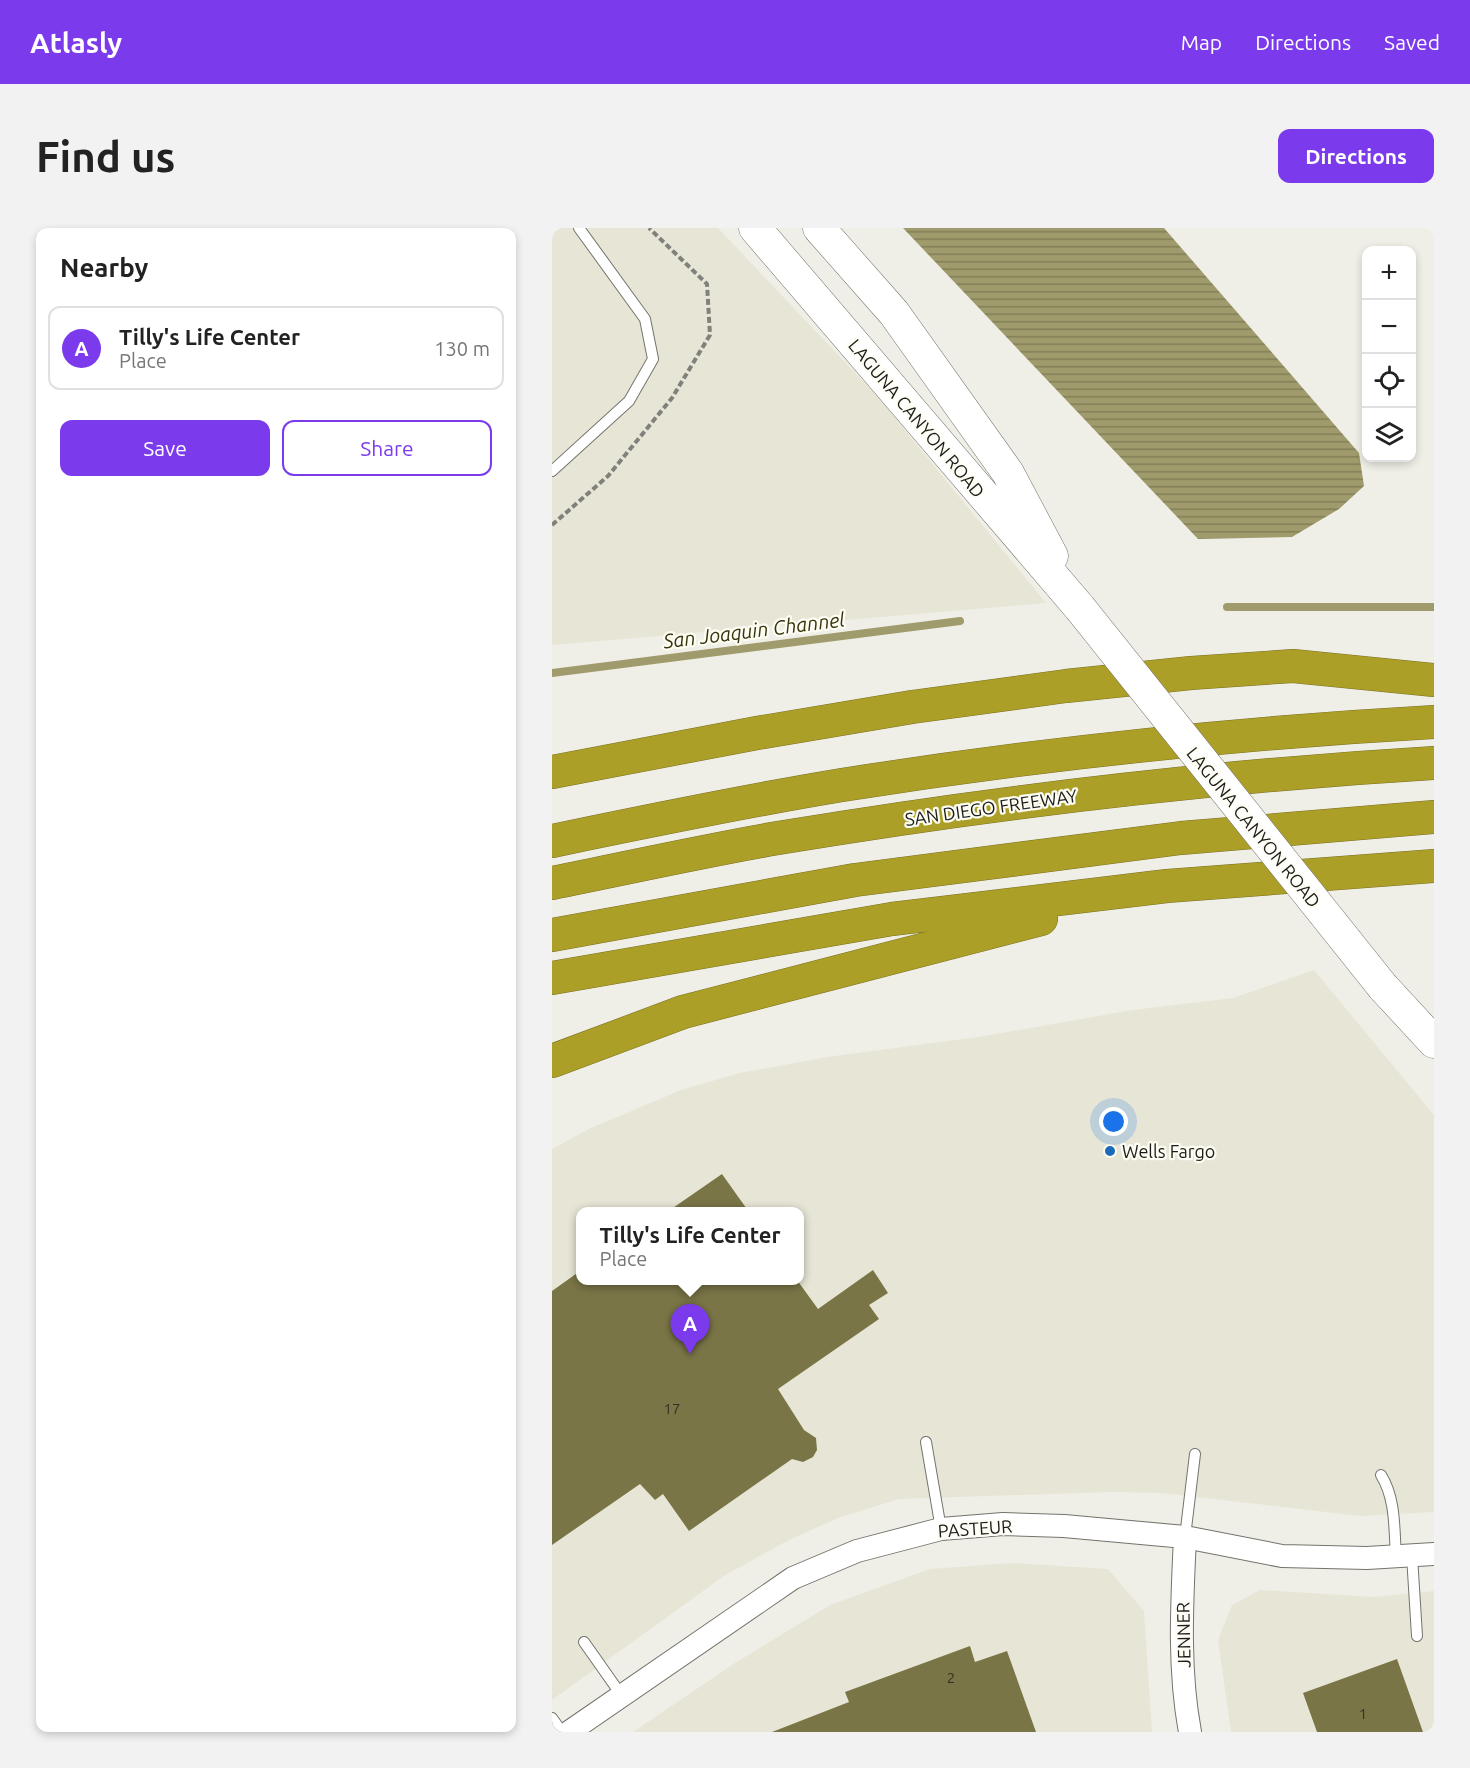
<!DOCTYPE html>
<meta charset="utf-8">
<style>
body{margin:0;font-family:Ubuntu,sans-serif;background:#f2f2f2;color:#222}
.controls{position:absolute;right:18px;top:18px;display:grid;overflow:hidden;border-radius:12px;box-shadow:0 3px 9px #0003}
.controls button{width:54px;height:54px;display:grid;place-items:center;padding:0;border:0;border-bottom:2px solid #e0e0e0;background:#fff;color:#222;font:30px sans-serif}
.you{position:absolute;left:562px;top:894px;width:21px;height:21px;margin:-15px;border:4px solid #fff;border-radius:50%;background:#1a73e8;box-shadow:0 0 0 9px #1a73e833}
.badge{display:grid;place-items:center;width:39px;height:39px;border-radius:50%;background:#7c3aed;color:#fff;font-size:20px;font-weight:700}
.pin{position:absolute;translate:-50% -50px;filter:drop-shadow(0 2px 3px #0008)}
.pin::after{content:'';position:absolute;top:32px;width:21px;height:18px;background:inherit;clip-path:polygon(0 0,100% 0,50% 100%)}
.popup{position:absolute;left:24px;top:979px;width:228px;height:78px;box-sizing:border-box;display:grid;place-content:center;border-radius:12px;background:#fff;filter:drop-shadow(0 2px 4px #0005);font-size:20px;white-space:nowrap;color:#767676}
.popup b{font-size:22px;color:#222}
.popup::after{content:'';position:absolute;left:50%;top:100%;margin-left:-12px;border:12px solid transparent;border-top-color:#fff}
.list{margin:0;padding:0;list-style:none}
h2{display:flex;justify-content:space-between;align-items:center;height:78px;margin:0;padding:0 24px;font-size:26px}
h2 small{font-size:20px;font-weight:400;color:#767676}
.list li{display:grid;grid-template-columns:39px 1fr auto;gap:18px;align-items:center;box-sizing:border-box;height:84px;margin:0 12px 12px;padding:0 12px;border:2px solid #e0e0e0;border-radius:12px}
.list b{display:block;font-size:22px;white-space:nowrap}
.list p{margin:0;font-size:20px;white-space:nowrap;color:#767676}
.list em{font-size:20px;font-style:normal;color:#767676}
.actions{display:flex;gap:12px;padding:18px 24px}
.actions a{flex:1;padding:14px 0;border:2px solid #7c3aed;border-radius:12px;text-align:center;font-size:21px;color:#7c3aed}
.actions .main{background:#7c3aed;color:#fff}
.icon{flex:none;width:33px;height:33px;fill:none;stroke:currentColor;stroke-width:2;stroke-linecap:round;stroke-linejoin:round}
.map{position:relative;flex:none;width:882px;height:1504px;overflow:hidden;border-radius:12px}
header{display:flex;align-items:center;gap:36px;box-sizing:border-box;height:84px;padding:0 30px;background:#7c3aed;color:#fff}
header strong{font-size:28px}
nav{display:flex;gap:33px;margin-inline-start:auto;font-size:21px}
.intro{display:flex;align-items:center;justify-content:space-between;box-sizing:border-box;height:144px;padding:0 36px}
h1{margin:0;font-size:42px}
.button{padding:15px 27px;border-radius:12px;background:#7c3aed;color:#fff;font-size:21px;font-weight:700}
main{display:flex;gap:36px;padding:0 36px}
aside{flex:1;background:#fff;border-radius:12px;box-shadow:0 3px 9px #0003}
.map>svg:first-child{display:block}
</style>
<header>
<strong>Atlasly</strong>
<nav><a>Map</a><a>Directions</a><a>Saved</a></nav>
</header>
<div class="intro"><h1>Find us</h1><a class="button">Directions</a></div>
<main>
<aside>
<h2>Nearby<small></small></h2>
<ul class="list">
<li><span class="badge">A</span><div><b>Tilly's Life Center</b><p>Place</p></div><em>130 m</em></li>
</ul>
<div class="actions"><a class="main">Save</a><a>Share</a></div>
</aside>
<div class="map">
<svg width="882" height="1504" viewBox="0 0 882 1504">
<defs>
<pattern id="water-rules" width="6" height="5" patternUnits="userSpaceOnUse" patternTransform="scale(1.5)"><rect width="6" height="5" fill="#a09b6c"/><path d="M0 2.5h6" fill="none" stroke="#827e58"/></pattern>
</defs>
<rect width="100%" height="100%" fill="#f0efe7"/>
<path fill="#e7e6d6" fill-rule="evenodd" d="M0,0H166L325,168L494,375L0,417Z
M762,742L882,887V1284L808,1288L610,1265L559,1264L347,1271L286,1290L235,1313L172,1348L0,1472V921L39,900L129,862L188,845L275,829L426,809L581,782L681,770ZM28,984H248V1052H28Z
M460,1335L556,1341L592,1383L600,1504H81L183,1435L278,1377L378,1341Z
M708,1362L822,1369L882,1363V1504H679L666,1412L680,1377Z"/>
<path fill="url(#water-rules)" d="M351,0H612L807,225L812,258L787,281L740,309L646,311Z"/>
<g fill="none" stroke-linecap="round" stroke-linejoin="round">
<path stroke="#a09b6c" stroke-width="8" d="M675,379H882
M0,445L408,393"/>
</g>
<path fill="#7a7547" d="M170,946L197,984H115Z
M321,1042L336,1065L317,1077L327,1091L226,1161L252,1202L264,1210L265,1222L261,1229L251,1234L240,1231L137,1303L111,1266L103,1272L88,1256L0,1317V1063L28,1043V1052H245L266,1081Z
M418,1418L423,1434L455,1423L484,1504H220L297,1474L293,1464Z
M845,1431L871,1504H765L751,1465Z"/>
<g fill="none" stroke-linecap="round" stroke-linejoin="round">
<defs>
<path id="service" d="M0,243L77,173L101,131L93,91L27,0
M374,1214L389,1301
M829,1247C844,1271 842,1301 844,1329
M633,1309L643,1226
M860,1328L865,1408
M32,1414L70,1468
M0,1490L10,1504"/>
<path id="minor" d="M633,1309C630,1374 626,1440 638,1504
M17,1504L241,1350L305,1323L389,1301L451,1296L512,1298L633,1309L730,1328L815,1330L882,1326"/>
<path id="secondary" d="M203,0L528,380
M267,0L342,85L456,245L500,328
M831,759L882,814"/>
<path id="motorway" d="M0,544L205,505L360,479L514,458L639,445L741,438L882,452
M0,613C96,593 193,573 290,557C486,526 684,505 882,494
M0,655C75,640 151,623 226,610C443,574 662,548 882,535
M0,707L303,652L629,610L882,589
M0,750L340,691L615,658L882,638
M0,833L131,784L489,691"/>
</defs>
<use href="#service" stroke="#74736c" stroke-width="12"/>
<use href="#minor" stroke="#74736c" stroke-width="24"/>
<use href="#secondary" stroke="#74736c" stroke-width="33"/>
<use href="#motorway" stroke="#7a7123" stroke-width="34"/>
<path stroke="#81817b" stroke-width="4" stroke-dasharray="6 3" stroke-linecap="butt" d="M0,297L56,248L120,170L158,107L155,56L97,0"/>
<use href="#service" stroke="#fff" stroke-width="10"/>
<use href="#minor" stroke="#fff" stroke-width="22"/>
<use href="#secondary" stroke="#fff" stroke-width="32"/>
<use href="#motorway" stroke="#ac9f28" stroke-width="33"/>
<defs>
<path id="secondary-bridge" d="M528,380L831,759"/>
</defs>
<use href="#secondary-bridge" stroke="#74736c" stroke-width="33" stroke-linecap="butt"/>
<use href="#secondary-bridge" stroke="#fff" stroke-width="32"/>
</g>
<circle fill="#1b6ab9" stroke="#fdfdf4" stroke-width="2" cx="558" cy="923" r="6"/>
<g text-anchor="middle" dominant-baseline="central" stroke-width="4.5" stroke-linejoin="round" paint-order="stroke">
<g font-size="15" fill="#343224">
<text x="120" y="1180">17</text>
<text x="399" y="1449">2</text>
<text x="811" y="1485">1</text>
</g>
<g font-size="18" fill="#1c1c19" stroke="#fdfdf4">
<text transform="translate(365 190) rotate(50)">LAGUNA CANYON ROAD</text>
<text transform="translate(439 579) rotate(-8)">SAN DIEGO FREEWAY</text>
<text transform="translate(702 599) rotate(51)">LAGUNA CANYON ROAD</text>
<text transform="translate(423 1300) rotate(-4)">PASTEUR</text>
<text transform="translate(631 1407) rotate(-91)">JENNER</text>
</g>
<g font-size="18" fill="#1c1c19" stroke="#fdfdf4" text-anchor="start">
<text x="570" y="923">Wells Fargo</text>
</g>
<g font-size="20" font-style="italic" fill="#38340c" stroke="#fdfdf4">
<text transform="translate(202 402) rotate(-7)">San Joaquin Channel</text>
</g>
</g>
</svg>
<div class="controls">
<button>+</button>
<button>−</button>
<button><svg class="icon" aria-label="locate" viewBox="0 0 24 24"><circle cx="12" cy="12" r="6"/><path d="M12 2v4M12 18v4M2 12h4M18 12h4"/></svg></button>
<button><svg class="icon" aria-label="layers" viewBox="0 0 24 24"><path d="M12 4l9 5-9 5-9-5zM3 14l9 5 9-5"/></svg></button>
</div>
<div class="you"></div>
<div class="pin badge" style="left:138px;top:1126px">A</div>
<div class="popup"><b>Tilly's Life Center</b>Place</div>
</div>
</main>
